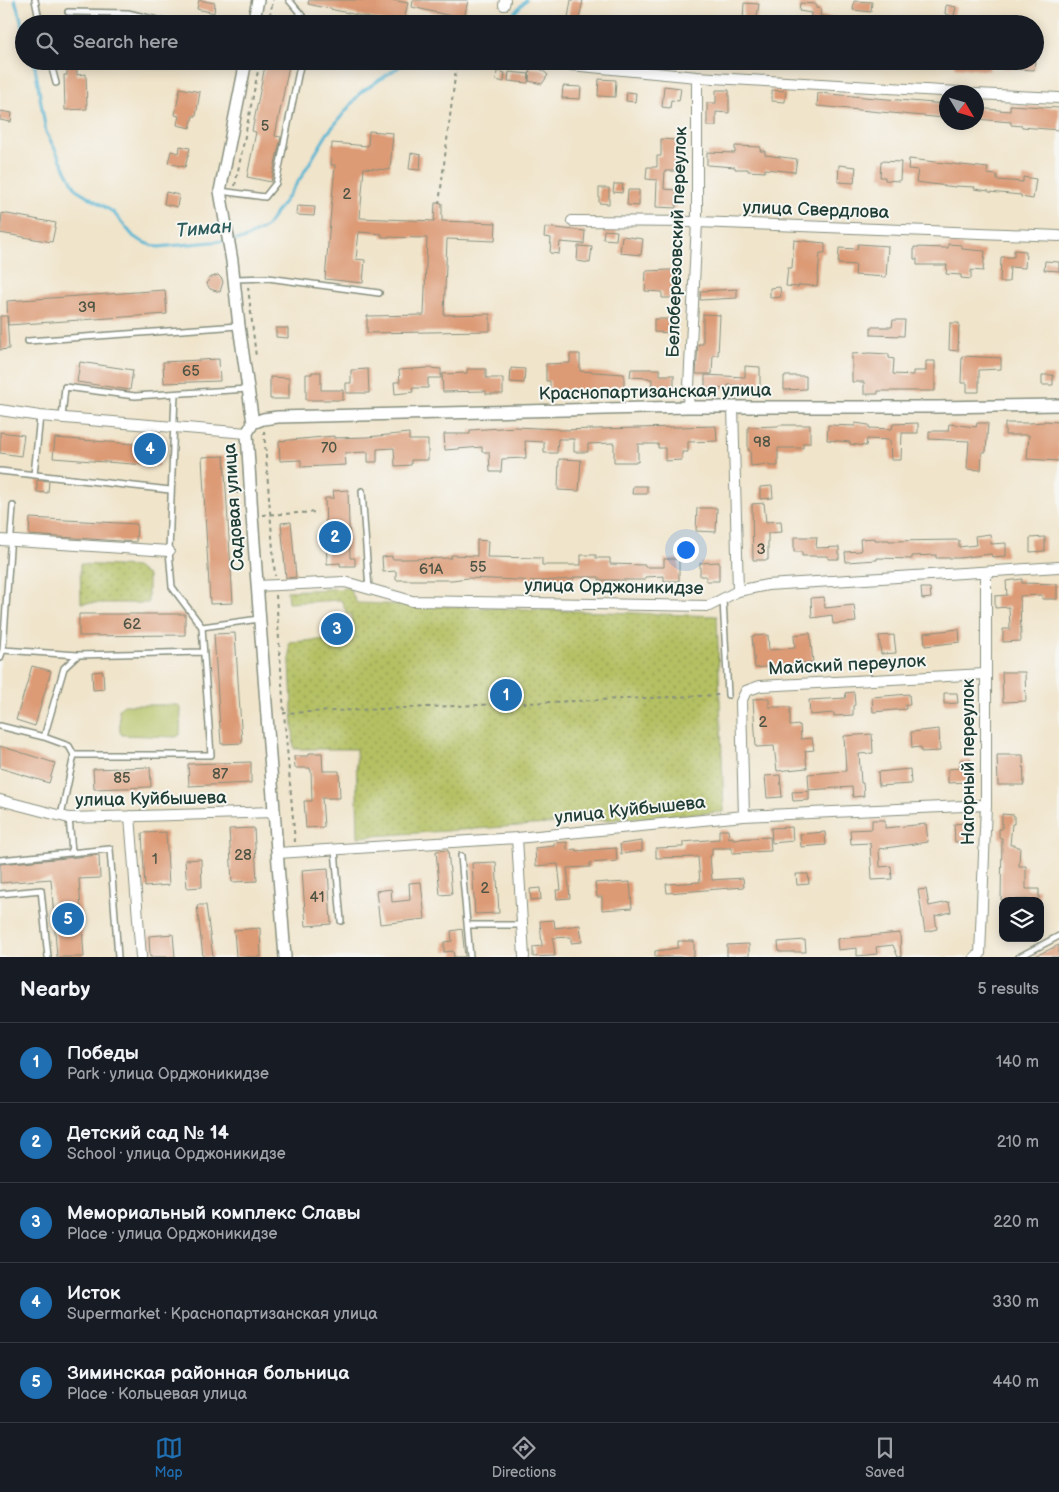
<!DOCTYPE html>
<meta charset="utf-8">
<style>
body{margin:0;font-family:"Balsamiq Sans",sans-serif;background:#242831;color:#f1f3f6}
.controls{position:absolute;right:15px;bottom:15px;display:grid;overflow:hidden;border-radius:10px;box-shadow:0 2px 12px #0003}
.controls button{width:45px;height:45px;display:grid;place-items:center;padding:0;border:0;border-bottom:1px solid #363941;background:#171b24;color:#f1f3f6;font:25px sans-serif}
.compass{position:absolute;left:939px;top:85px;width:45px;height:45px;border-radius:50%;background:#171b24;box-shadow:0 2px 12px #0003;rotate:128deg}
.you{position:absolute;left:685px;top:549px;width:18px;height:18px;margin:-12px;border:4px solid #fff;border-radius:50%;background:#1a73e8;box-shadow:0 0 0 8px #1a73e833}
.badge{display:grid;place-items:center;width:32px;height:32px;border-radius:50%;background:#1f6fb2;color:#fff;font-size:16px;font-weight:700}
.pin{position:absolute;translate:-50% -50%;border:2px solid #fff;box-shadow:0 1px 5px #0006}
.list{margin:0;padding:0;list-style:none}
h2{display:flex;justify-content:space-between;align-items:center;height:65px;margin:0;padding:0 20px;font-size:21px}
h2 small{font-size:16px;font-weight:400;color:#9ea1a6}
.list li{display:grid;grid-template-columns:32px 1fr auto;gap:15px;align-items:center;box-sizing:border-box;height:80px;padding:0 20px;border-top:1px solid #363941}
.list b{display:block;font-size:19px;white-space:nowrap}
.list p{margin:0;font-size:16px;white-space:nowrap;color:#9ea1a6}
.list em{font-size:16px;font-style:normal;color:#9ea1a6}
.icon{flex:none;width:28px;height:28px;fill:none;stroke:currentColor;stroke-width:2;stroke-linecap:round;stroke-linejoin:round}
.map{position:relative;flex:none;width:1059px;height:957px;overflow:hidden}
.search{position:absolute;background:#171b24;box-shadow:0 2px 12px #0003;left:15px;right:15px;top:15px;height:55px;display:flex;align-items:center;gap:12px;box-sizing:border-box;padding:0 18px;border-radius:28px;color:#9ea1a6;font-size:19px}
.sheet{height:465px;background:#171b24}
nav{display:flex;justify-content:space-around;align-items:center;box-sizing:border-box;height:70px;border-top:1px solid #363941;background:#171b24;font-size:14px;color:#9ea1a6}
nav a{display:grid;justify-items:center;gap:2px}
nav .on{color:#1f6fb2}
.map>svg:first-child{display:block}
</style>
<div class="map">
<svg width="1059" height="957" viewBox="0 0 1059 957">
<defs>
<pattern id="park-dots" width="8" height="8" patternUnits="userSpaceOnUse" patternTransform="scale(1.25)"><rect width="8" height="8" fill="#b4c062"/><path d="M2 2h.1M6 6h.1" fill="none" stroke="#929d52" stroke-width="1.8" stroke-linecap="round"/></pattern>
</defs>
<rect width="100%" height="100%" fill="#f6f6f2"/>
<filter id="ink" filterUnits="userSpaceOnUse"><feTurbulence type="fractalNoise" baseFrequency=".02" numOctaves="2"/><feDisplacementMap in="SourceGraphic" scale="10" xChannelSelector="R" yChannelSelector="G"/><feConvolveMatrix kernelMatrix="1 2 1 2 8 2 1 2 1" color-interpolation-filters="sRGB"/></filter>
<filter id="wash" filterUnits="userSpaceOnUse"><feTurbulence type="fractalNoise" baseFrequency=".0096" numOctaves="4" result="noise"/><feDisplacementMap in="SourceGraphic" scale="20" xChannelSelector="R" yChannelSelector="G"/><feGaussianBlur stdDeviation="1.12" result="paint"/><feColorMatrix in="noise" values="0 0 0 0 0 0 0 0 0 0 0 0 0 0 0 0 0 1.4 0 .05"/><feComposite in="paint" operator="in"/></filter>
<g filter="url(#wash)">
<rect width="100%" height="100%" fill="#f0e4ca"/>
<path fill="#b4c062" stroke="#6a7e4b" d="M124,705H178L181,708L180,735L176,737L122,735L120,732L119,709Z"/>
<path fill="url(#park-dots)" stroke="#6a7e4b" d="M80,564L136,567L148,576V603H81Z
M349,588L357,603L717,616L724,812L358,837L356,749H294L289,642L348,638V630L352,629L351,614H347L341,600L288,603L287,591Z"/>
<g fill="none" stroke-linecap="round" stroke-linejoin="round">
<path stroke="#54b5d3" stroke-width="3" d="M15,0L24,30
M504,24L526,0
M34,61L46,132L76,189L113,212L134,237L145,243L158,247L244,239L266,227L300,179L327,134L361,92L408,61"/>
</g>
<g id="blocks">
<path fill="#dc9a74" d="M199,0L215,3L214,13L197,9Z
M309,0H392L408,3L403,24H397L308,4Z
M413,0H468L464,19L412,7Z
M571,0H583L578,24H567Z
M854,1L872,2L871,12L853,10Z
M744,3L759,4L756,23L743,21Z
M800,3L816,4V8L821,9L820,16L838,18V24H810L811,13L799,11Z
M946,5L956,7L954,16L945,14Z
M266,61H290L275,136L281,137L271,182L247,177L256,132L252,131Z
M955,61H990L989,71L955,67Z
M1002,61H1035L1034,70L1002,68Z
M77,63V75L86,74L87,109L65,110L64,75H67V64Z
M530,68L541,69L548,75L542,84L529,81Z
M497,71L505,73L504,82L496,80Z
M509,72L529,74L528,83L508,81Z
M599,79L616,80L615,97L598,96Z
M563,86L581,87L580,99L562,98Z
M664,86L681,88L679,101L671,100L670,108L662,107Z
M180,88L200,92L196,116H193L190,128L177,125L179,116L175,115Z
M716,90H729V113L716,112V126H707V103H716Z
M772,90L786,91L785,102L772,101Z
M627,92L636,93L635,102L626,101Z
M818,93L945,104L944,118L817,106Z
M1010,105L1059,108V130L1022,127V126L1011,125V122L976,119V108L1010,111Z
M0,111L12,113L11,122L0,120Z
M369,131L393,133L390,170L364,168L360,218L434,221L435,203H442V221L496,223L495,241L447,239L444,315L490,314V331L367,333V316L424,315L427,238L382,237V234L359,232L356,259L365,260L363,283L325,279L335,165H331L332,143L368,146Z
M661,139L677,140L676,171H665L664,189L677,190L676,208L656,207L657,180L646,179L647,167H657V156H661Z
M180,146L190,148L185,167L168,163L171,151L179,153Z
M735,146L761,147L760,151H765V155L797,159L795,172L765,169V172L748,171V169H735V167L707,165V152L735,153Z
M411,153L421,155L420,170L409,169Z
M909,159L988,168L987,174L997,175V180L1023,182V177L1036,179L1033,199L1021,197V195L989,192V191L974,189L975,187L955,186V187L916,182L918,170L908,169Z
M881,161L901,162L900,181L885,180V177H880Z
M839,165L856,167L854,183L838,182Z
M614,184H623L622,193L613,192Z
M599,188H609V204L599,203Z
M628,190H639V206L627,205Z
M166,192L179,195L177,207L164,204Z
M297,206L315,207L314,216L296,215Z
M2,213L56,223L52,242L0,233Z
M545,227L585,231L584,244L560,242L559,254L550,253L551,238L544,237Z
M604,230L617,231L616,240L603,239Z
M622,236L643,239L641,255L620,253Z
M794,240L825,243V253H820L817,286L799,285L798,287L786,286L788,268H792Z
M858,244L888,246L886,277L855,275L856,265L838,264L839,248L857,249Z
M948,244L962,245V249L985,251L983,271L971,270V279L961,278V275L946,274L947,265H917V259H914V247L948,248Z
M578,246L592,247L590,263L577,261Z
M1014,250L1026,251L1025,268L1010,267L1009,282H1000L1001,257H1014Z
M1045,261L1059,262V271L1044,270Z
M669,270H680V279H674V298H662V292L645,291L646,271Z
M218,275L222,279L223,282L220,292L210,289L207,284L209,278Z
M780,287L781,297L770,298V288Z
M737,289V298L700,300L701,291Z
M165,290L167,314L8,325L7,301Z
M703,314L720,315L718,355H713L712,374H696L698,344H703Z
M0,316H7L9,349L0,350Z
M654,319H673L672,333L654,332Z
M893,320H905L904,336L871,335V327H892Z
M950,323H959L958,351L949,350Z
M276,328H288V338L276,337Z
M870,353L889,354V358L894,359L893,374L913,375V371H926V361H935V391H878V394H864V382H852V354Z
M570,354H580V371L624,374V393L585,392L550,393V381H546V364L570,363Z
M962,356L1001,358V369L979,370V392H967V383H961Z
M219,359L220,381L164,383L163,362Z
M80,362L133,370L130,390L77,382Z
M745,366L760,367V390H748V386L728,385V389L705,388V375L745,377Z
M428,368L441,369V378H428V388H412L413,392L395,394L394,382H400L399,370Z
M511,368L525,369L524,383L510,382Z
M368,369L369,393H346V383H351V370Z
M467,369H486V378H503V394H486V391L443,392L442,374L467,373Z
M631,369H660V375H674V390L662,389V392H651L652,379H649V378L630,377Z
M312,372H321V390H343V400H306V374H312Z
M1042,375H1053V385H1042Z
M784,376H806V389L784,390Z
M270,377L289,378V399H270Z
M1044,421L1059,422V461L1027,459L1029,435H1005V423H1030L1044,422Z
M855,423L869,425V428L892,429L893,424L918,423V433H902L901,460H891L890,440L867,439L866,446L850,444V442L827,440L828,425L855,426Z
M977,423H988L986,452H982L981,470L967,469L969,441L929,439V431H948L949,424L976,427Z
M779,425H810V443H803V448H778V466H769V464L751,466L750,450H748V427L779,426Z
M716,426L717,441L688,442V452H682V460L665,461V448H658V444H638V462H614V443L588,444V452H574V439H558L557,453H544V442L525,441L526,458L502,459L501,472H490L489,452H482V447L445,450L444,434H470V430L516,427L558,429V430Z
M0,432L24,435L21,456L0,453Z
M409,433V440H428V460H411V465L395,466L394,448L377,449V462H368V452L345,453L346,465L301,467V460L280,461L279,441L334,436V438L367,437Z
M55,438L160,446L159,466L53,458Z
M224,456L233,603L210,604L202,457Z
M559,459L581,460L579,491L558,490Z
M37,480L49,481L48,493L37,492Z
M633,486H647V494H632Z
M772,486L773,498L760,499V487Z
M348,490L350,558H355V566H340V563L327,564L325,498H334L333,491Z
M764,503L766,522L781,521L782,532L768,533V560H753L752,504Z
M697,508H717L716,532L696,531Z
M30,518L137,524L136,542L29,535Z
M291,522L296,577L286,578L281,523Z
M990,534L991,544L1006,543V556L992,557L991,554L959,558H936V555L912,556V559L877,558V560L846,562L845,552L861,551L860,539L875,538V540H889V541L959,540V547L976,545L975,536Z
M794,537H817L816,548L839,547V559H828V556H802V552H794Z
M1045,537V551L1030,552V538Z
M477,540L488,541L487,557L542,558V565H581V555H596V558H610V564L645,565V567H664V559H679V581H664V576L645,577V580H599V577H574V579L541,581L468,578L452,580H396V571L383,572L382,557L392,556V559H406L451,558V555L477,556Z
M719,562V581H706V576H700V563Z
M1022,579V583L1057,584V599H1042V595L1020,596L1021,641L1003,642V629H1010L1009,607L995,608V596L1007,595L1006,581Z
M921,588H930L931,598L922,599Z
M824,597L825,608L854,605L856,622L833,624L832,615L812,618L811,598Z
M79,614H185V635L79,636Z
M959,629L960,642L925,646L924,633Z
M235,633L242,743L221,744L214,634Z
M810,633L813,662L755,668L752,636L768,635L769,650L795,648L794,635Z
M894,635L896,653L881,654L879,636Z
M32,666L51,671L35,726L16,720Z
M103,671L104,689L93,690L92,672Z
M1002,672H1025L1026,701L1003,702Z
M854,692L855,705L853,706V715L834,716V713L810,715L809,700L846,698L845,693Z
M944,693H957L958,703L944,704Z
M909,694L910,705H905L906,709L873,712L872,697Z
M769,698V707H790V726L800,725L801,739L812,738L814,750L805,751L807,768L777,771L774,746L756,747L753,699Z
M939,729L940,751L921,752V747L912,748L911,732Z
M872,734L873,753L859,754L861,783H863L864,796L853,797L852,787L809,790L808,774L846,771L844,736Z
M0,746L55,763L49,783L0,768Z
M309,753H322L323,771H339L340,798H322L324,827L306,828L304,801H312L311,770H310V768H295L294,756H309Z
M997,755H1023L1024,785H998Z
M960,760H971L972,782L948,783V769L960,768Z
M251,762V783L189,786L188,764Z
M150,767L151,787L94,789L93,769Z
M910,769L911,784L879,786L878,772Z
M780,775L782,797L767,798L765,776Z
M809,791V800L793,801L792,792Z
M1002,814L1014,815V824H1012L1010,845H1016V847H1020L1019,866H1026V889H1039V899L1001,900L1002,838H999V829H1002Z
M872,820H885V828L926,824L928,842L879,849L880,867L891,866L892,879L872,880L870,843L851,844L850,830L872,829Z
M966,823L967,842H955L954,824Z
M792,827L793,841L772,843L771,828Z
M254,828L257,881L232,882L229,829Z
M719,830H728L729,838L733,837V839L770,837L771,851L732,853V848H712V855L710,856L712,880L743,878L744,887L667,893L666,884L700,882L698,857L656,858V848L683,847V842L719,839Z
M166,832L169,885L145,887L142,833Z
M825,832L826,845L801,847L800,834Z
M642,841V851L621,854L620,844Z
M567,842V850L576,849V851L616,848L617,861L590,863V867L567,868L570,898L557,899L556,890H561L558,864L536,866L535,848L554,846V843Z
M448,850L452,894L440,895L436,851Z
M99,855L100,878L79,879L84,957H57L51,879L0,883V864Z
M201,859L202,887L187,888L185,860Z
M496,862L499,913L475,914L472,863Z
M328,868L331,924L306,926L302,870Z
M796,874H808L809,884L797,885Z
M421,882L425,919L380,924L376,891L391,889L392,902L410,900L409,883Z
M608,882V883L630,882L632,908L602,910V897H597L595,883Z
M540,888L541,899L531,900L530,889Z
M926,889L929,906L949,902L951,912L935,916L937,929L925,932L918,890Z
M197,905H206L213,957H203Z
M554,920L555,928L580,925L582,942L571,943V937L553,938L555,956L533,957V947L542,946L540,921Z
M260,928L261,957H236L234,930Z
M462,929L465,957H454L453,951L444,952V942L452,941L451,931Z
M900,933L901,957H898L893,945L876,947L877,954L857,956V948L838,950L837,939Z
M173,934L175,957H150L149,936Z
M805,940L806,952H779L778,942Z
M678,941H694V957H655V951L678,948Z
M749,944V956L727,957V945Z
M1059,945V957H1033Z"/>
</g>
</g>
<g filter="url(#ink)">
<use href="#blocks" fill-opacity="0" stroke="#88907f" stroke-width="1"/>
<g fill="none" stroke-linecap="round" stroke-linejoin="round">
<defs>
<path id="service" d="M35,0L40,24
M289,0L309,24
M68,12L128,13L173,24
M50,61L56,83
M220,191L265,197L276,183L301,61
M235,279L268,278L379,293
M28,341L238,326
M175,394L169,551L172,587L202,627
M62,418L65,387L135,396L248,389
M0,471L170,490
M34,475L40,416
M362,491L369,589
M723,600L728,695
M3,650L78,655
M0,658L3,650L13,506
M0,726L44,737L69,746L74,755H211L202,627L259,619
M44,737L64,668L78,655L203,652
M61,816L74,755
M69,818L72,852
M335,850L341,921
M461,856L470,957
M0,860L110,849L118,957
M0,894L41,890L48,957
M469,925H522
M1019,957L1059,936"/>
<path id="minor" d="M504,5L505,0
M528,61L697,77L959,92
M976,94L1059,98
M572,221L697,222L1059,236
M688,407L697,222V77
M733,407L738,591
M0,410L40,416L247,433
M0,540L169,551
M257,586L345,582L412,601L709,606L738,591L767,585L1059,567
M0,800L69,818L275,812
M130,816L141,957
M744,816L741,702L746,691L760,686L985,674
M517,838L524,957
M278,853L517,838L744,816L986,805
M975,957L980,954L986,805V572"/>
<path id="tertiary" d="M253,24L258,0
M246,61L220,191L232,261L239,326L253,423L247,433L252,516L285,957
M253,423L263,419L278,417L688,407H938L1059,405"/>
</defs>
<use href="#service" stroke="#88907f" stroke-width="8"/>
<use href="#minor" stroke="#88907f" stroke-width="12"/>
<use href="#tertiary" stroke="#88907f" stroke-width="14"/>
<path stroke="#88907f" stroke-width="2" stroke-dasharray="4 4" stroke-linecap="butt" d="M268,24L273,0
M235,186L260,61
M439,204L457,61
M248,287L256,357
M264,431L275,576
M233,442L239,518L242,517
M262,515L318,512
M276,595L284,713
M295,842L284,713L720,695"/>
<use href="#service" stroke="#fff" stroke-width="5"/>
<use href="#minor" stroke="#fff" stroke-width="10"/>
<use href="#tertiary" stroke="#fff" stroke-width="11"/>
</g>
</g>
<g text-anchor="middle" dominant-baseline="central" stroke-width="4" stroke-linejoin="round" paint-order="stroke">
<g font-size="15" fill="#4e5444">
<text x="265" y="126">5</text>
<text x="347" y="194">2</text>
<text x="87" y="307">39</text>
<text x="191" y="371">65</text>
<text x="762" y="442">98</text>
<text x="329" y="448">70</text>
<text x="761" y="549">3</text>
<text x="478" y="567">55</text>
<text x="431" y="569">61А</text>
<text x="132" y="624">62</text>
<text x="763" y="722">2</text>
<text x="220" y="774">87</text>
<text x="122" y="778">85</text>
<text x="243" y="855">28</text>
<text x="155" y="859">1</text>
<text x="485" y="888">2</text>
<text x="317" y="897">41</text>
</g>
<g font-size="18" fill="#1f3d34" stroke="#f6f6f2">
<text transform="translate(816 210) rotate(2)">улица Свердлова</text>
<text transform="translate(677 242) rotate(-88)">Белоберезовский переулок</text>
<text transform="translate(655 392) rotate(-1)">Краснопартизанская улица</text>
<text transform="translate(234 507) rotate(-94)">Садовая улица</text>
<text transform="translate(614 587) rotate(1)">улица Орджоникидзе</text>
<text transform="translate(847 665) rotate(-3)">Майский переулок</text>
<text transform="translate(968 762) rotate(-90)">Нагорный переулок</text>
<text transform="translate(151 799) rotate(-1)">улица Куйбышева</text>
<text transform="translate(630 810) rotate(-6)">улица Куйбышева</text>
</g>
<g font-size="19" font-style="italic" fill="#2c5b5c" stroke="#f6f6f2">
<text transform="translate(204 229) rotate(-5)">Тиман</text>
</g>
</g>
</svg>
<div class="controls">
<button><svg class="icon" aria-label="layers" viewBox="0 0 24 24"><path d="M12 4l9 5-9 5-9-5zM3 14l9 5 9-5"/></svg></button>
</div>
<svg class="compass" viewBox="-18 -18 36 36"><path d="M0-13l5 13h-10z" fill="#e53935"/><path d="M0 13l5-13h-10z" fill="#9ea1a6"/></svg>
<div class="you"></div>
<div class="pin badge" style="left:506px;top:695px">1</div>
<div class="pin badge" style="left:335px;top:537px">2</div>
<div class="pin badge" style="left:337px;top:629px">3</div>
<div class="pin badge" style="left:150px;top:449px">4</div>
<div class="pin badge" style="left:68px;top:919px">5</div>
<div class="search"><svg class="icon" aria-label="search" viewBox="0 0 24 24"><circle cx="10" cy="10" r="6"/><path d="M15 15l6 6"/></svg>Search here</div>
</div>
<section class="sheet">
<h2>Nearby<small>5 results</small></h2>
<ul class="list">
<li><span class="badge">1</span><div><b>Победы</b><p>Park · улица Орджоникидзе</p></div><em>140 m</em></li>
<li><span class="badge">2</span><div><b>Детский сад № 14</b><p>School · улица Орджоникидзе</p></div><em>210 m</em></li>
<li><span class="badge">3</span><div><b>Мемориальный комплекс Славы</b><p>Place · улица Орджоникидзе</p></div><em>220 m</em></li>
<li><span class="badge">4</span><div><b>Исток</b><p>Supermarket · Краснопартизанская улица</p></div><em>330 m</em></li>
<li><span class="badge">5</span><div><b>Зиминская районная больница</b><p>Place · Кольцевая улица</p></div><em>440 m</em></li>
</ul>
</section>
<nav>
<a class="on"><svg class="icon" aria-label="map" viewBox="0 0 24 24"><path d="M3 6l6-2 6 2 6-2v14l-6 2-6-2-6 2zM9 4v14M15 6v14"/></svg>Map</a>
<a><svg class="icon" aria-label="directions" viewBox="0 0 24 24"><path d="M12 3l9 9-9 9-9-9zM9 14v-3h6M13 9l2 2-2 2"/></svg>Directions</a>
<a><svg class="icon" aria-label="saved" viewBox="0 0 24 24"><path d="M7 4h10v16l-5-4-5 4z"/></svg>Saved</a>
</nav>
